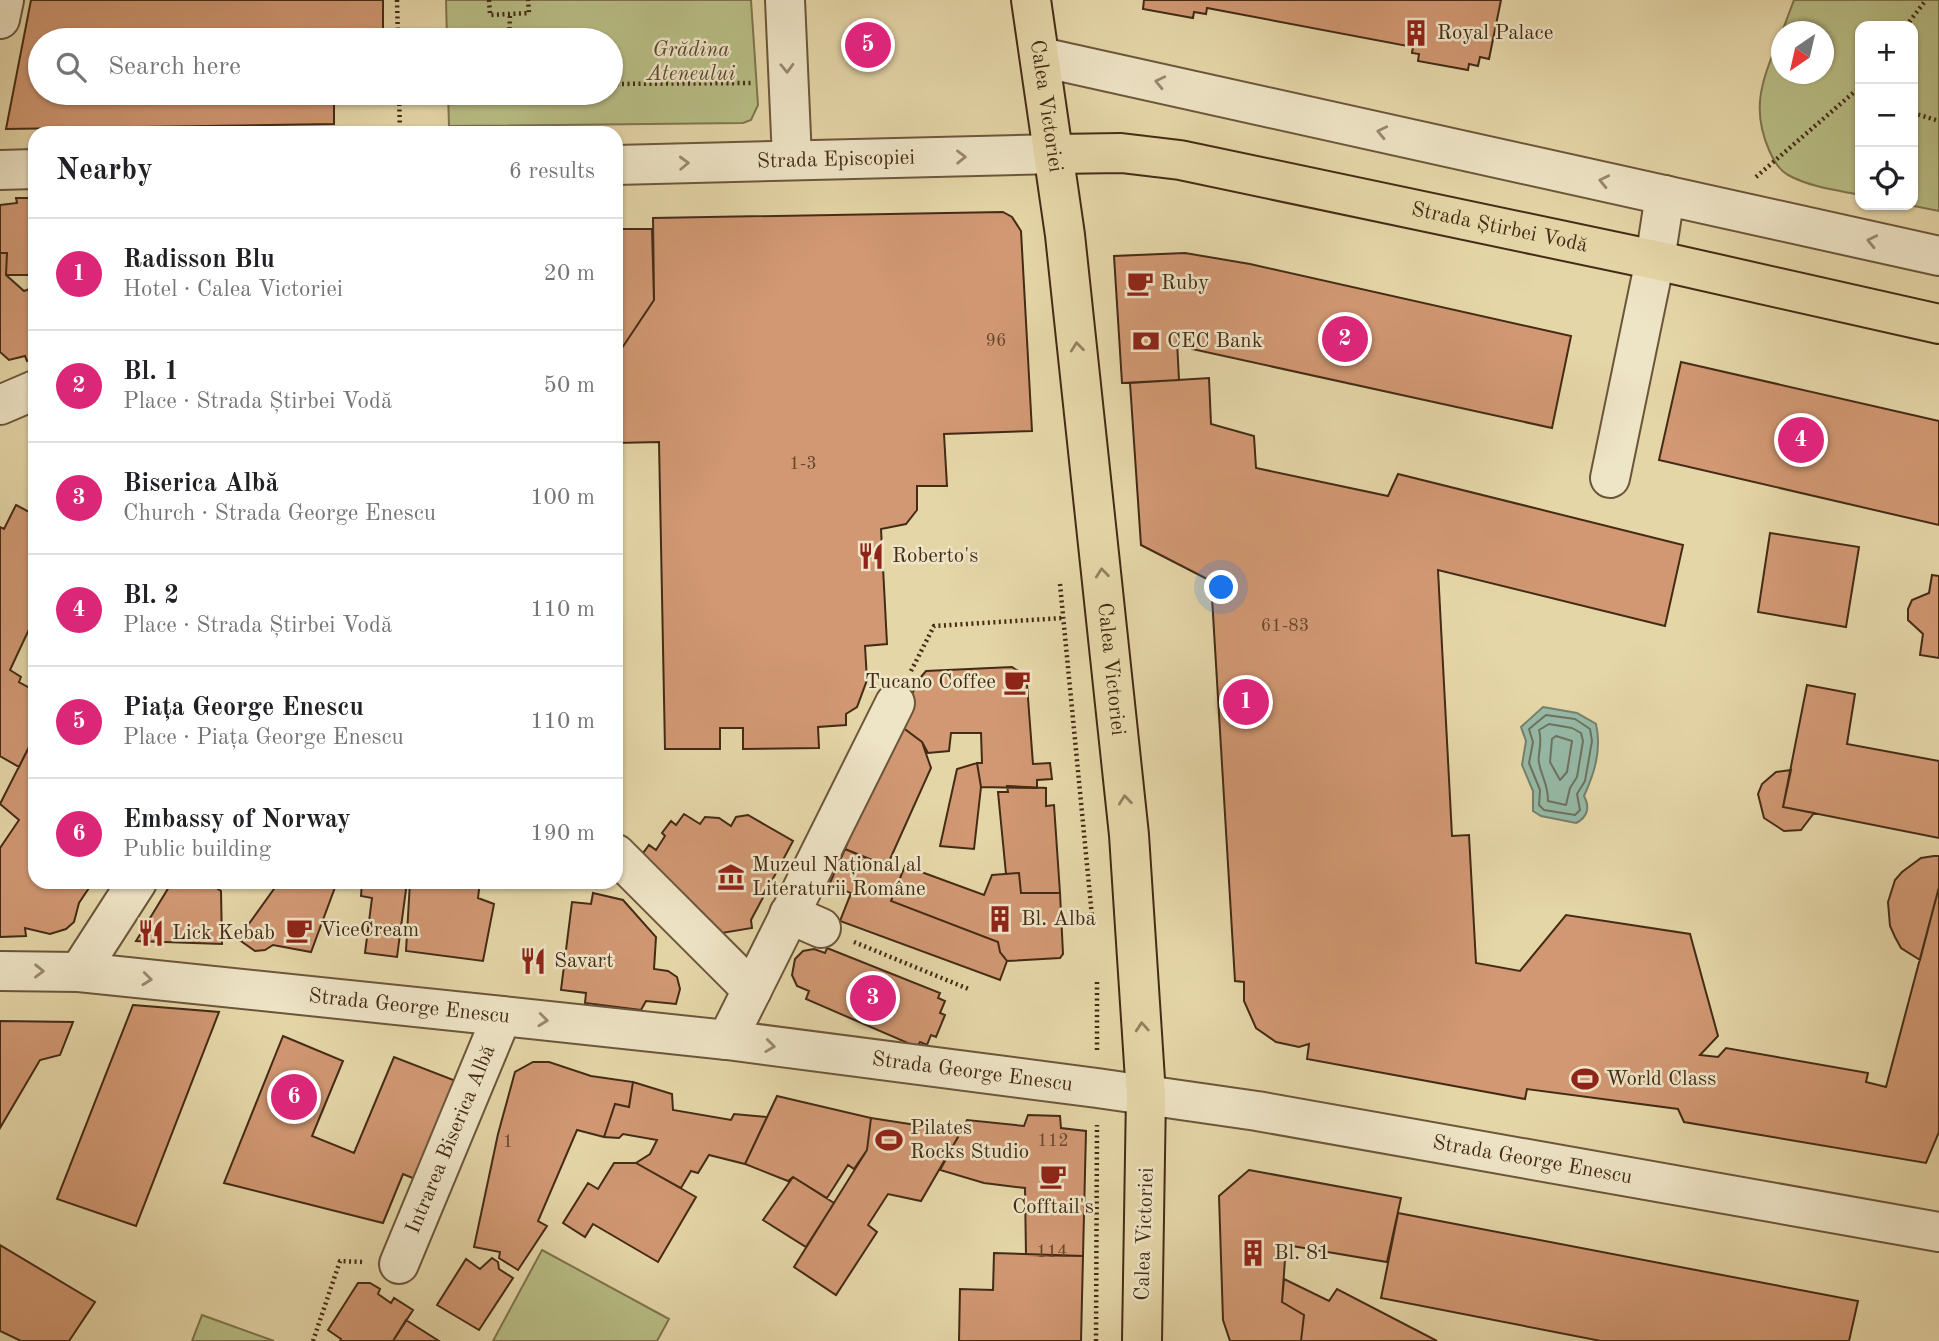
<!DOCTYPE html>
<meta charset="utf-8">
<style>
body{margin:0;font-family:"Old Standard TT",serif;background:#f2f2f2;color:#202124}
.controls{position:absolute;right:21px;top:21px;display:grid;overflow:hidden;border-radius:14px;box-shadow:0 2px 5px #0004}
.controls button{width:63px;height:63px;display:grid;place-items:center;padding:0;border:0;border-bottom:2px solid #e0e0e0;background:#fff;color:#202124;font:35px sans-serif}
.compass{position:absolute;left:1771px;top:21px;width:63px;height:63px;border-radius:50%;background:#fff;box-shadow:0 2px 5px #0004;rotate:214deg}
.you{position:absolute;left:1222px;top:588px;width:24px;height:24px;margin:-18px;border:5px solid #fff;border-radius:50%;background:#1a73e8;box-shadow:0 0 0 10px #1a73e833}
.badge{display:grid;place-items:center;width:46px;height:46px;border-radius:50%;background:#db2777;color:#fff;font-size:23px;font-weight:700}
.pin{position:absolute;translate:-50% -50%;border:4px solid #fff;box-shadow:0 2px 7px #0006}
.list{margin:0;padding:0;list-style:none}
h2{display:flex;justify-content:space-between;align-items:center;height:91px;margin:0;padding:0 28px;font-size:30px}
h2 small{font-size:23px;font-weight:400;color:#757577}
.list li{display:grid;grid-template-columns:46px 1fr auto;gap:21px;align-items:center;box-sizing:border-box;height:112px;padding:0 28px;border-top:2px solid #e0e0e0}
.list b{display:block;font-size:26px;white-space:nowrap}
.list p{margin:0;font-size:23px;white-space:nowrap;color:#757577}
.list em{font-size:23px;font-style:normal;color:#757577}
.icon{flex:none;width:38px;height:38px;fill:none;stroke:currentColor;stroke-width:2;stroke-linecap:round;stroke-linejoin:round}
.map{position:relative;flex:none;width:1939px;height:1341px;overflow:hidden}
.search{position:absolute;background:#fff;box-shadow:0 2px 5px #0004;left:28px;top:28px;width:595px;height:77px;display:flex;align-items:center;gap:18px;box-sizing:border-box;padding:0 24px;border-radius:38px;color:#757577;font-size:26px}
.panel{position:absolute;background:#fff;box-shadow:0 2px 5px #0004;left:28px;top:126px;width:595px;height:763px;border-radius:21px}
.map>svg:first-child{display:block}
</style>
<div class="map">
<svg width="1939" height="1341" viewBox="0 0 1939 1341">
<rect width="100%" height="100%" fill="#e5d6a8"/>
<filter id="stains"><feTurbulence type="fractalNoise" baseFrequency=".00286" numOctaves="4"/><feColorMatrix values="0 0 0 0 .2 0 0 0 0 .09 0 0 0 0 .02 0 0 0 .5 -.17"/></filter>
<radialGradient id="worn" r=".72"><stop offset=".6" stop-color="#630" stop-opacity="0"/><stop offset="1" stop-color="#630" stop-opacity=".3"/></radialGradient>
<path fill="#b8bd85" stroke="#7e744d" stroke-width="2" d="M446,0H751L758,105L751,120L743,123L449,126L448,93H611V40H447Z
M1794,0H1939V211L1909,205H1913V26H1860V195C1836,190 1810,187 1788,175C1780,171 1773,159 1769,150C1749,104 1765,76 1781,32L1782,74H1824V32H1782Z
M542,1250L669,1319L657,1341H493Z
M202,1315L274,1341H192Z"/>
<path fill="#96b9a6" stroke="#75806c" stroke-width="2" d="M1543,707L1577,713L1596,724C1602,750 1594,774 1584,796C1590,807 1588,817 1576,823L1541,816L1533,811V791L1522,765L1526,741L1521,727Z"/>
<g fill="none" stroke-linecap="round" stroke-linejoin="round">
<path stroke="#6d725e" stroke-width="2" d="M1546,715L1575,719L1590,729L1592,741L1585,781L1577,794L1580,810L1575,815L1544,810L1539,805L1540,790L1529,763L1533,742L1529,729Z
M1549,724L1572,728L1581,733L1583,741L1577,777L1570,788L1566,805L1548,801C1548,784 1542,778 1539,763C1537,755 1543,744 1539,730Z
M1556,736L1572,741L1567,772L1560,780L1550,762L1552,739Z"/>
</g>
<path fill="#d19873" stroke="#442b15" stroke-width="2" d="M31,0H383V40H40V93H334V124L6,129Z
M1144,0H1501L1489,59L1480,57L1478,66L1469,64L1468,70L1418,61L1419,54L1412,53L1413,47L1207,8L1206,14L1194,12L1193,18L1143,9Z
M16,198H35L34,275H6L7,253H0V205L17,203Z
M1003,212L1012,217L1021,231L1032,431L944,434L947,486H917V510L906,524L881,529L887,644L865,646L867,680L857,707L846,714V725L818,727L819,748L743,749V728H720V749H665L659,442L616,443V357L654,300L653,218Z
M616,229H652L654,300L616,357Z
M0,253H7L6,275L24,291L35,287V358L27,361L25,356L9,360L0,352Z
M1185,253L1250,264L1571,336L1552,428L1192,349L1193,343L1177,341L1179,380L1122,383L1114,256Z
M1681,362L1939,421V525L1659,460Z
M1209,378L1211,424L1254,436L1256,468L1388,496L1398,474L1683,545L1665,626L1438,570L1452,836L1469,835L1476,963L1520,971L1566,915L1690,934L1718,1036L1700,1055L1718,1057L1726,1048L1868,1073L1866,1082L1886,1087L1939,887V1132L1926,1163L1684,1122L1678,1109L1527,1089L1525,1099L1307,1059L1309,1044L1299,1047L1276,1042L1256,1028L1244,1001V982L1235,981L1211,581L1141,545L1130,383Z
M16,505L35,515V627L31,625L10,670L21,677L19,682L35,691V735L19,767L0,756V527L4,529Z
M1770,533L1859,547L1846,627L1758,612Z
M1932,575L1939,576V658L1920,655L1923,634L1908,620V609L1912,600L1929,593Z
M1012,667L1023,674L1027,685L1033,764L1050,763L1052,779L1037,780V788L981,787L977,763H982L981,733H951L949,751L928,753L922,742L898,724L919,679L926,671Z
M1807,685L1855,694L1847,744L1939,761V838L1783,807Z
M898,724L922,742L931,768L887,866L845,849Z
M35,735V882H93L79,903L74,922L66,929L50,934L25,928L26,936L0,937V848L19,820L0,804Z
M977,763L981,787L974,849L940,846L957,769Z
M1791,770L1783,807L1814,813L1801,830L1784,831L1764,818L1758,794L1762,784L1776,772Z
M1007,786L1046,788V806L1054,805L1060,893H1021L1019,873L1006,874L998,792H1008Z
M684,814L700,824L705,817L719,818L731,826L736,817L748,815L793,841L751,920L752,928L716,934L638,860L649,845L656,850L665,836L662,833L671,821L676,825Z
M845,849L902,873L891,901L998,942L1000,952L1007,961L1000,980L840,921L851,893L829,885Z
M1934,856H1939V887L1920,960L1901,948L1895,937L1890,926L1888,902L1895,880L1902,872L1921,858Z
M905,866L984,895L992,875L1019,873L1021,893H1060L1063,954L1060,958L1007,961L1000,952L998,942L891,901Z
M172,882H208L221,891L222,944L136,941Z
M279,882H337L311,952L273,945L265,950L255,951L238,939Z
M362,882H407L397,957L365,953L372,898L361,896Z
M410,882H480L478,898L494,904L483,961L406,951Z
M593,893L623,900L656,937L654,969L668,971L677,977L680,989L676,1004L646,1001L641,1010L585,1003L586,993L561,990L572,902L591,904Z
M827,948L940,993L938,998L945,1001L940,1013L945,1015L936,1037L931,1035L927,1045L920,1042L917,1047L806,999L809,991L797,986L792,975L795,959L803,951L814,949L825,953Z
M133,1005L219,1012L136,1226L57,1199Z
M0,1021L73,1022L60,1055L40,1060L0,1128Z
M283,1036L343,1061L312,1136L354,1153L394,1057L456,1081L415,1179L403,1174L383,1223L224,1183Z
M533,1062H549L591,1076L633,1082L629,1107L615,1104L604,1137L577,1130L538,1221L547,1226L518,1270L499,1258L500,1252L474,1247L498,1134L515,1072Z
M633,1082L672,1094L673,1110L731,1120L734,1114L767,1117L745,1164L709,1155L698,1173L691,1171L681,1188L636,1163L650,1154L657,1140L623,1134L619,1138L604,1137L615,1104L629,1107Z
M777,1096L871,1118L867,1150L854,1169L848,1165L827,1198L793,1177L788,1181L745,1164Z
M1028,1115L1060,1116L1061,1128L1086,1131L1083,1256L1026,1255L1025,1188L984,1183L940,1170L967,1120L1024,1126Z
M871,1118L961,1132L921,1201L888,1194L868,1225L877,1232L836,1295L794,1267L867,1150Z
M614,1163H636L696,1197L658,1262L593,1224L585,1237L563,1223L588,1183L598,1189Z
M1249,1170L1401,1198L1387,1262L1286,1245L1282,1302L1304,1315L1301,1341H1230L1223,1320L1219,1196Z
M793,1177L834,1203L806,1247L763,1220Z
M1398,1213L1858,1301L1849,1341H1601L1381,1298Z
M0,1245L95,1302L69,1341H21L0,1331Z
M994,1253L1083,1256L1081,1341H959L960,1289L993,1290Z
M492,1258L498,1262L499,1269L513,1278L479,1330L437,1305L466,1259L480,1269Z
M1284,1279L1329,1301L1337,1289L1437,1341H1301L1304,1315L1282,1302Z
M358,1283H370L380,1289L378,1294L391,1303L394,1298L413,1310L393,1341H340L341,1339L328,1330Z
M406,1320L439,1341H393Z"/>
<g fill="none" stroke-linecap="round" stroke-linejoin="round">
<defs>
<g id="minor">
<path d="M785,0L792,159"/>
<path d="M0,19L4,0"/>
<path d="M1041,57L1939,256"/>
<path id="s1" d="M616,165L1055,154"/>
<path d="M0,170L35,169"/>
<path d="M0,405L35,390"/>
<path d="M1610,478L1655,260L1665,195"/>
<path d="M616,854L752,990"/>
<path d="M789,914L821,928"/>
<path id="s2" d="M0,971L79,972L502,1016L727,1040L1097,1088L1257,1111L1939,1232"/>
<path d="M79,972L137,882"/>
<path d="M727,1040L895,703"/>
<path id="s3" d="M399,1264L502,1016"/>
</g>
<g id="major">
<path id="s4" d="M1031,0L1065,235L1129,835L1146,1095L1142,1341"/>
<path id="s5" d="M1055,154L1121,153L1180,160L1655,260L1939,324"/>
</g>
</defs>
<use href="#minor" stroke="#6c563a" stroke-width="42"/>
<use href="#major" stroke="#442b15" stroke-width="42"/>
<path stroke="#442b15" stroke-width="4.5" stroke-dasharray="2 3.5" stroke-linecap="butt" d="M397,0L398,40
M489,0L490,15L529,13L528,0
M1906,26L1926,0
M509,40L510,14
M611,84L752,83
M399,93L400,133
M1913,113L1939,121
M1756,177L1860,87
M1060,584L1093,927
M911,671L934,626L1063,618
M854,942L971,990
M1097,1050V981
M313,1341L340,1261L364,1262
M1096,1341L1097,1125"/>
<use href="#minor" stroke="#eee4c6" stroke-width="38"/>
<use href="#major" stroke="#e5d6a8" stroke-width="38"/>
</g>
<defs><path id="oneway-chevron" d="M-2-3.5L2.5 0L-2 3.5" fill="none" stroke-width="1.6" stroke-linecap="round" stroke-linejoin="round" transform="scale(1.75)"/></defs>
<g stroke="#99886e">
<use href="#oneway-chevron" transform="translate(787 68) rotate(88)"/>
<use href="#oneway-chevron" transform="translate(1160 82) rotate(-167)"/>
<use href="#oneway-chevron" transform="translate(1382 132) rotate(-167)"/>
<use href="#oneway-chevron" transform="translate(961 157) rotate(-1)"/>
<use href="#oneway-chevron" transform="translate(684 163) rotate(-2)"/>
<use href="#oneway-chevron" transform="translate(1604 181) rotate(-167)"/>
<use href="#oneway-chevron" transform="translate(1872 241) rotate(-167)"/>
<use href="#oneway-chevron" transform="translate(39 971) rotate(1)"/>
<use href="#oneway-chevron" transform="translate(147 979) rotate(6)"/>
<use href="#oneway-chevron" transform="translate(543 1020) rotate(6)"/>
<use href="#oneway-chevron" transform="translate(770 1046) rotate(7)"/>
</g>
<g stroke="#94805e">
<use href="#oneway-chevron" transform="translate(1077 347) rotate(-96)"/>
<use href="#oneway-chevron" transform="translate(1102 573) rotate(-96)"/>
<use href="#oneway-chevron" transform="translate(1125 800) rotate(-96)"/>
<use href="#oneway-chevron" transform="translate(1142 1027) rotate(-94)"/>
</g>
<defs>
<symbol id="building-bare" viewBox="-9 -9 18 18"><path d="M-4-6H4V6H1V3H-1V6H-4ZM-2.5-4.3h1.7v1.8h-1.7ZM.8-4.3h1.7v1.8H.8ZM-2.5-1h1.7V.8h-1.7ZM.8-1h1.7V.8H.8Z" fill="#8f2418" stroke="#eee4c6" stroke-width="2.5" paint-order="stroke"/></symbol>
<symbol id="cafe-bare" viewBox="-9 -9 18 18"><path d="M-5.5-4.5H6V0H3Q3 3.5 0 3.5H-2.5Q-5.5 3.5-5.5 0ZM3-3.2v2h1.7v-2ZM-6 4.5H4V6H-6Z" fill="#8f2418" stroke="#eee4c6" stroke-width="2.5" paint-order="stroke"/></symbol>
<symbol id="bank-bare" viewBox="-9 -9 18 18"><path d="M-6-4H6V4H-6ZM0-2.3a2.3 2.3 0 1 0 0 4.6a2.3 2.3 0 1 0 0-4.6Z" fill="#8f2418" stroke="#eee4c6" stroke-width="2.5" paint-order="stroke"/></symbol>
<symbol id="restaurant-bare" viewBox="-9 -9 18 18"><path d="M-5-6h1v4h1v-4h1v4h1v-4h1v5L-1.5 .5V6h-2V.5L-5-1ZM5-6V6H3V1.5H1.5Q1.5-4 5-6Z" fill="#8f2418" stroke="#eee4c6" stroke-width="2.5" paint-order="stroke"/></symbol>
<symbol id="museum-bare" viewBox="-9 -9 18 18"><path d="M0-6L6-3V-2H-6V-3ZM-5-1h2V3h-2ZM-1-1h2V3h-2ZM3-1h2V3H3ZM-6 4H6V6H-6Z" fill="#8f2418" stroke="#eee4c6" stroke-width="2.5" paint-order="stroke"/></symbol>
<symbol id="stadium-bare" viewBox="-9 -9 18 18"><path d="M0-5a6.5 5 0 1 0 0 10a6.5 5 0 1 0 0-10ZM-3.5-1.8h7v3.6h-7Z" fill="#8f2418" stroke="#eee4c6" stroke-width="2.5" paint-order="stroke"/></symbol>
</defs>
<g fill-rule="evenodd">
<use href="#building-bare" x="1397" y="14" width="38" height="38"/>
<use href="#cafe-bare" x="1121" y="264" width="38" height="38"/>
<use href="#bank-bare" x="1127" y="322" width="38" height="38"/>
<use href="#restaurant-bare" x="852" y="537" width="38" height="38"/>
<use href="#cafe-bare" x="998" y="663" width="38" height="38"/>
<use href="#museum-bare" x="712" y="858" width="38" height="38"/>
<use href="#building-bare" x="981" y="900" width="38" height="38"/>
<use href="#cafe-bare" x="280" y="911" width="38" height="38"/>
<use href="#restaurant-bare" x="132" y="914" width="38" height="38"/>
<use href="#restaurant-bare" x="514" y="942" width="38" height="38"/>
<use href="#stadium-bare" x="1566" y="1060" width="38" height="38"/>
<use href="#stadium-bare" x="870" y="1121" width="38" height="38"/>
<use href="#cafe-bare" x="1034" y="1157" width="38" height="38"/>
<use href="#building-bare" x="1234" y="1234" width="38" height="38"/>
</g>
<g text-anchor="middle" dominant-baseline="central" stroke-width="5" stroke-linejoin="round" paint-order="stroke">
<g font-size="18" fill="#67462c">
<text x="996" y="341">96</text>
<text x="803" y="464">1-3</text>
<text x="1285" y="626">61-83</text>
<text x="1053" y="1141">112</text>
<text x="508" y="1142">1</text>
<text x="1052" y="1252">114</text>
</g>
<g font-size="21" fill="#442b15" stroke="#eee4c6" text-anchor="start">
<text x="1437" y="33">Royal Palace</text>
<text x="1161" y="283">Ruby</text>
<text x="1167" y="341">CEC Bank</text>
<text x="892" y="556">Roberto's</text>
<text x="996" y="682" text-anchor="end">Tucano Coffee</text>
<text x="752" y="865">Muzeul Național al<tspan x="752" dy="24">Literaturii Române</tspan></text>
<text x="1021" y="919">Bl. Alba</text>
<text x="320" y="930">ViceCream</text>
<text x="172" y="933">Lick Kebab</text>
<text x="554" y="961">Savart</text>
<text x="1606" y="1079">World Class</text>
<text x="910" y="1128">Pilates<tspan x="910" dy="24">Rocks Studio</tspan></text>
<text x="1053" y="1207" text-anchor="middle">Cofftail's</text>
<text x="1274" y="1253">Bl. 81</text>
</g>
<g font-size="21" font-style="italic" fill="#5b482b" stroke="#eee4c6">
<text x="691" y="50">Grădina<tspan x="691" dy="24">Ateneului</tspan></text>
</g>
<g font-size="21" fill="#442b15" stroke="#eee4c6">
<text stroke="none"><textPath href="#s4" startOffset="107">Calea Victoriei</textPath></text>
<text stroke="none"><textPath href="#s1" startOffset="220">Strada Episcopiei</textPath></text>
<text stroke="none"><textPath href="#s5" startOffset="452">Strada Știrbei Vodă</textPath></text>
<text stroke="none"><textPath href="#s4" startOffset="674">Calea Victoriei</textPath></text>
<text stroke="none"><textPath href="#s2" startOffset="411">Strada George Enescu</textPath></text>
<text stroke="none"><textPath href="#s2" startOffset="978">Strada George Enescu</textPath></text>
<text stroke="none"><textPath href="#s3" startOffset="135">Intrarea Biserica Albă</textPath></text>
<text stroke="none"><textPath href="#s2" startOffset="1545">Strada George Enescu</textPath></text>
<text transform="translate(1145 1234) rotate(-88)">Calea Victoriei</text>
</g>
</g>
<rect width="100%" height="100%" filter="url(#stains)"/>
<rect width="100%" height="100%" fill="url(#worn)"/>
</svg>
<div class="controls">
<button>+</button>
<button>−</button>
<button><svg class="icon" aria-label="locate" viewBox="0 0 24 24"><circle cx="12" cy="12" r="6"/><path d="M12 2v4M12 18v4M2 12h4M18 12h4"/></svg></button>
</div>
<svg class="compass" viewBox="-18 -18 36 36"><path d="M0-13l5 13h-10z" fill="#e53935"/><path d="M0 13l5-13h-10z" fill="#757577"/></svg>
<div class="you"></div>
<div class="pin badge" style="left:1246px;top:702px">1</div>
<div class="pin badge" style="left:1345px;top:339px">2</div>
<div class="pin badge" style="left:873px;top:998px">3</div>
<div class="pin badge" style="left:1801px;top:440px">4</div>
<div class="pin badge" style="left:868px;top:45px">5</div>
<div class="pin badge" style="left:294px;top:1097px">6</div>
<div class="search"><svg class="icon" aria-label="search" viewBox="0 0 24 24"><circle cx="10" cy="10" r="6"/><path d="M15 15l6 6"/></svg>Search here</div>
<section class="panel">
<h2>Nearby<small>6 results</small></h2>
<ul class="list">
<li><span class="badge">1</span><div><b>Radisson Blu</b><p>Hotel · Calea Victoriei</p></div><em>20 m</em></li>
<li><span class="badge">2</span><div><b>Bl. 1</b><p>Place · Strada Știrbei Vodă</p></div><em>50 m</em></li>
<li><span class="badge">3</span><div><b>Biserica Albă</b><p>Church · Strada George Enescu</p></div><em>100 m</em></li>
<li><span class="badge">4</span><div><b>Bl. 2</b><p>Place · Strada Știrbei Vodă</p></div><em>110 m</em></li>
<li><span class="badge">5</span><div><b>Piața George Enescu</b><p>Place · Piața George Enescu</p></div><em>110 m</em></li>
<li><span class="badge">6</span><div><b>Embassy of Norway</b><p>Public building</p></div><em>190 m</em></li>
</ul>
</section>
</div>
